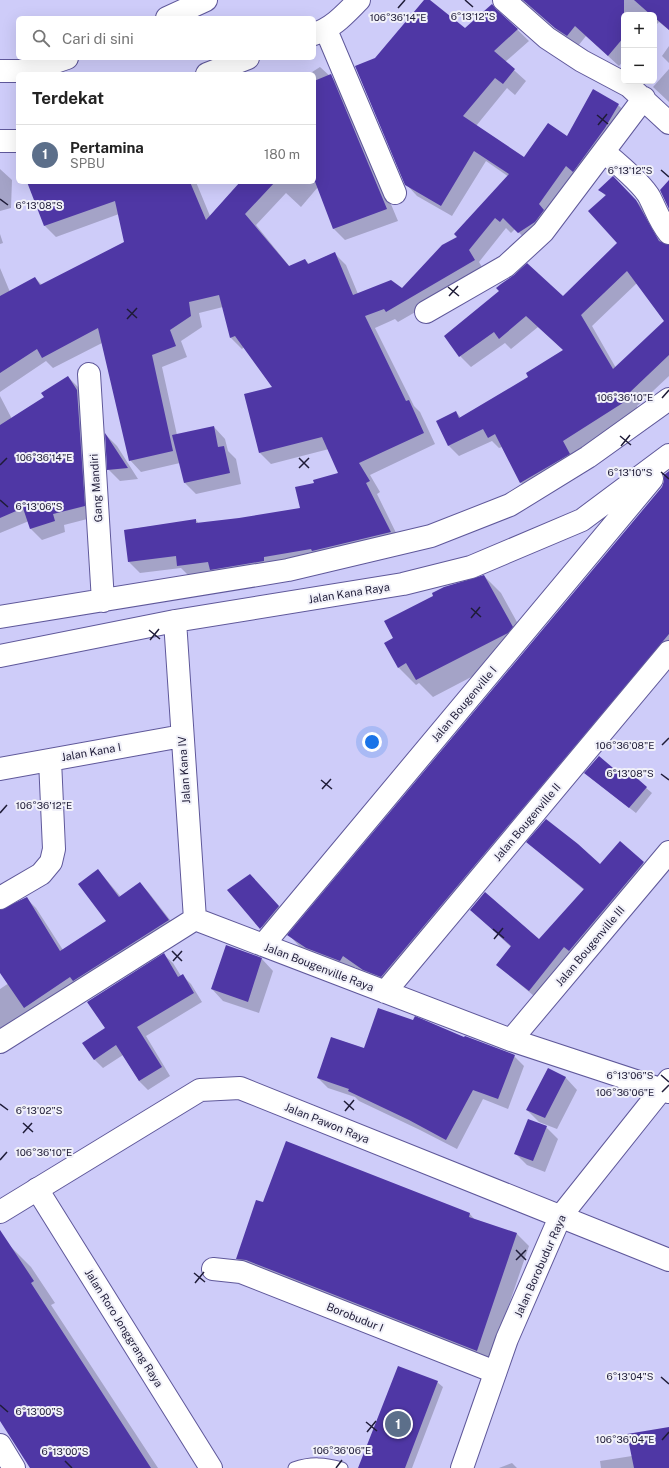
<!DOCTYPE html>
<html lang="id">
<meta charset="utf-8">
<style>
body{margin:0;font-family:"Public Sans",sans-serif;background:#f6f6f6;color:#222}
.controls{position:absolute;right:12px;top:12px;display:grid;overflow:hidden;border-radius:6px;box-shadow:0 4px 16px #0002}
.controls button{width:36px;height:36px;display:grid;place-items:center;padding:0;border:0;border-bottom:1px solid #e0e0e0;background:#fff;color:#222;font:20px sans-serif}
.you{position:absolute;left:372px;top:742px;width:14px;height:14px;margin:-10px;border:3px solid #fff;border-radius:50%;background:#1a73e8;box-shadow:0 0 0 6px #1a73e833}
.badge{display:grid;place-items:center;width:26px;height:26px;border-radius:50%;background:#0b8043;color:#fff;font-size:13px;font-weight:700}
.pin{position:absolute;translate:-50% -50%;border:2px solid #fff;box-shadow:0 1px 4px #0006}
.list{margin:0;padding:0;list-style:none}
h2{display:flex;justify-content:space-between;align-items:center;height:52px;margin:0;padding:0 16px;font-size:17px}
h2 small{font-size:13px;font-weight:400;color:#767676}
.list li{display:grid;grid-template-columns:26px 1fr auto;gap:12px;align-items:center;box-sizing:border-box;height:60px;padding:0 16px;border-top:1px solid #e0e0e0}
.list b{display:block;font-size:15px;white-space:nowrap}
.list p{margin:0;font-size:13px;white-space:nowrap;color:#767676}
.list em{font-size:13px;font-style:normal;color:#767676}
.icon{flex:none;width:22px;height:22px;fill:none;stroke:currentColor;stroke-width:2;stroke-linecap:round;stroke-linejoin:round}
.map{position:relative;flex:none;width:669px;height:1468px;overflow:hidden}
.search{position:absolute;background:#fff;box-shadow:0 4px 16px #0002;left:16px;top:16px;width:300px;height:44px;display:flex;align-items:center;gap:10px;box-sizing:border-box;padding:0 14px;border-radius:6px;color:#767676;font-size:15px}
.panel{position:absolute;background:#fff;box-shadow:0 4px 16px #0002;left:16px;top:72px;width:300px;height:112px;border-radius:6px}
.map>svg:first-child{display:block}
</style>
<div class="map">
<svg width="669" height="1468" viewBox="0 0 669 1468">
<rect width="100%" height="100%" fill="#ceccf9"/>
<path fill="#0003" fill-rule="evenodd" d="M425,0H428L465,29L492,5L529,41L505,62L526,81L515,95L507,88L476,126L524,158L568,138L618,105L630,116L530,243L515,229L511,233L506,228L479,262L485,272L398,322L395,319L375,328L414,406L420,412L435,444L370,475L380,492L377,494L401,543L189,576L181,568L140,573L129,562L125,530L196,520L199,524L239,519L301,509L316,484L340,473L329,449L271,464L260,453L273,388L244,347L242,349L231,338L223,307L199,313L202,327L181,341L187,357L162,367L177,435L214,427L225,439L228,451L236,459L241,484L196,494L185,483L180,463L141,472L130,460L102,343L53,368L46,361L0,392V268L10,292L35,278L42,285L125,242L119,214L56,237L45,226L28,182H196L210,216L241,182H314V74H309L320,67L342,87L398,221L345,240L334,229L318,187L301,207L286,193L256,225L290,267L305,260L309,264L334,253L346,265L358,294L402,289L459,237L509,177L486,161L452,216L417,196L406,184L376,59Z
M522,0H669V30L659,22L654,27V15H624V60L619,66L586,36L578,46L567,39Z
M669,46V63L662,56Z
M669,69V102L653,87Z
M0,169L12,180L11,208L0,211Z
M613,177L647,212L666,246H669V376L637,406L639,410L573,453L580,465L532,493L521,483L502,447L499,448L492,441L459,456L448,445L456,412L461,418L530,378L564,350L538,327L511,349L505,343L471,367L460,356L445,336L563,298L619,243L606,196L600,190ZM637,283L665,322L616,368L592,326Z
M0,234L3,243L0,244Z
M68,377L79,388L95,517L64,525L65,532L42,540L31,529L29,521L0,533V396L12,419L45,398Z
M106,435L117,446L138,479L120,481L108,469Z
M669,472V658L393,988L376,981L355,967L352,972L318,959L300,947L289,935L662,488Z
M484,576L501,593L529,644L525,649L433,697L419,683L416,685L399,668L386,643Z
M631,775L652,793L636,813L591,778L626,781Z
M528,842L600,866L620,843L654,873L540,1001L497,965L511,947L471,910L539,940L584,890Z
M98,870L121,897L140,883L149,893L178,930L0,1041V989L9,983L0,968V910L26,898L36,908L63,950L108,922Z
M256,881L284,912L267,933L229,891Z
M164,955L173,963L181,976L182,975L191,984L202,1002L146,1036L170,1076L148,1090L139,1081L123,1055L103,1068L94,1059L107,1028Z
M262,959L273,971L259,1013L223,1001L212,989Z
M364,1049L514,1056L524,1066L508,1109L483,1099L457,1149L420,1130L359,1101L355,1097L328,1088L318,1078Z
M548,1069L566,1078L577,1090L557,1129L539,1122L527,1110Z
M546,1127L558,1139L545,1172L527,1165L515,1153Z
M263,1203L470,1214L475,1220L517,1234L529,1246L489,1363L249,1271L237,1259Z
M9,1245L31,1267L55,1303L51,1305L158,1468H31L0,1419V1251Z
M437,1382L443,1387L412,1468H360Z
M669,1428V1468H601L600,1461L632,1456Z
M512,1463L517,1468H499Z"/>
<path fill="#4f37a5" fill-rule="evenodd" d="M424,0H430L465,28L492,4L496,9L518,29L494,51L515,69L503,84L495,78L463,116L524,157L548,123L567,136L593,89L619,104L605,128L573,172L566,166L539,204L544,210L535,222L518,233L503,218L500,222L495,218L469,250L475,260L386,312L384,309L365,316L406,401L409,400L424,433L359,463L370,481L366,483L391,532L312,551L311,549L264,557V561L210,570L208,562L177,566L176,556L128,562L124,530L196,519V523L239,518L300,508L295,487L314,483L313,480L338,473L322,437L259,453L244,394L272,387L235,336L230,338L219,295L189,302L191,316L170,330L176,346L152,355L173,451L129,461L98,328L42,358L37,349L0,373V296L35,277L40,285L124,242L115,201L44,226L27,182H190L206,220L240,182H275L245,214L289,266L305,259L308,264L335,252L353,295L391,280L402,288L442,245L457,237L454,234L509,174L474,151L441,206L405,185L355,66L375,58Z
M523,0H624V37L608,56L575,26L567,36L555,28Z
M634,0H669V30L654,17V15H651Z
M331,74L387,209L333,229L314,179V81Z
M613,176L636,200L659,241L669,245V355L627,395L629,399L563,441L570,454L520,483L495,434L488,438L483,429L448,446L436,421L456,411L459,418L528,377L526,373L563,350L526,316L499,339L494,332L459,357L444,336L499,291L496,288L501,284L514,275L527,263L563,296L617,243L588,211L606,195L598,190ZM627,271L664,321L613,369L581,315Z
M669,180V209L660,190Z
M68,376L77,390L85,506L53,514L55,521L30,529L23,508L0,518V425L44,397L41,393Z
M214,426L218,447L224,446L230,473L184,483L172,435Z
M105,433L128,468L107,470Z
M669,471V634L381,977L363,970L343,956L340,961L306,948L287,935L662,487L664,481V475Z
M484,575L513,627L508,633L416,680L406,663L398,668L384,643L393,638L384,621L433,596L432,593L444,587Z
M599,756L626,779L631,773L647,787L629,808L584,773Z
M546,819L578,844L600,864L620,841L644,862L569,951L564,947L529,991L496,965L511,946L470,910L485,892L539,939L584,889L526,842Z
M98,869L119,897L140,882L169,920L73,981L70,977L24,1008L0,973V910L27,897L60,951L106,921L78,884Z
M250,874L279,906L260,929L227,890Z
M226,945L262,958L248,1002L211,989Z
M164,953L178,977L183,974L194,993L137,1027L162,1067L139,1081L116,1045L94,1060L82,1043L105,1028L87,1002Z
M378,1008L413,1020L415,1016L464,1037L465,1036L515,1055L498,1099L473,1090L446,1140L409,1120L348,1091L349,1089L317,1078L331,1037L364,1048Z
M548,1068L566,1077L545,1118L526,1110Z
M528,1119L547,1126L533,1161L514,1154Z
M286,1141L470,1213L469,1217L517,1233L477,1351L246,1260L236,1259L256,1200L263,1202Z
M0,1230L34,1281L31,1283L151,1468H30L0,1421Z
M398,1366L438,1381L405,1468H358Z
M669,1427V1468H634L627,1434Z"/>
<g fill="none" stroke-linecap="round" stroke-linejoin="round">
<defs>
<path id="lane" d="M294,1468C311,1462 325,1463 342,1468"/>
<path id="street" d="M504,0L547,38L582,61L629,86L669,123
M167,18L206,0
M326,30L395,193
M314,34C333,28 345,14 359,0
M0,71H29L67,58
M207,74L248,58
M0,141H18
M604,152C616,162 643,184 650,198C656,210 660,222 669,233
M426,312L506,266L543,232L644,98
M89,374L103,601
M0,617L288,570L431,536L510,505L588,457L669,399
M175,621L195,919
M0,656L175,621L403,584L471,567L582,520L669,455
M0,769L182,736
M0,898L41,874L51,862L54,849L50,760
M263,945L652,479
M385,992L669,652
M511,1040L669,852
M0,1042L195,919L511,1040L669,1092
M37,1189L211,1468
M213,1269L241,1272L495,1372
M0,1445L14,1468"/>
<path id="secondary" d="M0,1212L200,1090L240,1088L669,1260
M462,1468L507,1339L560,1217L669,1080"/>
</defs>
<use href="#lane" stroke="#5f589a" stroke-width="13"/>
<use href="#street" stroke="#5f589a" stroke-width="24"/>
<use href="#secondary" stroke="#5f589a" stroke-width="24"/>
<use href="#lane" stroke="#fff" stroke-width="11"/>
<use href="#street" stroke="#fff" stroke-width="22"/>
<use href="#secondary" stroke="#fff" stroke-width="22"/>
</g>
<path fill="none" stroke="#1f1c38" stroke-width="1.5" d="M465,0L473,7M398,8L405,0M597,115L608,124M598,125L607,114M661,170L669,177M0,199L8,205M448,287L459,296M449,296L458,286M127,309L137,318M127,319L137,308M662,398L669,390M620,436L631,445M621,446L630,435M299,458L309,468M0,465L7,458M299,468L309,458M661,472L669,479M0,500L8,507M471,608L481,617M471,618L480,607M149,630L160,639M150,640L159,629M662,745L669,738M661,774L669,780M321,780L332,789M322,789L331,779M0,813L7,805M493,929L504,938M494,939L503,928M172,951L182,961M173,961L182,951M661,1075L669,1082M662,1092L669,1085M344,1101L354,1110M0,1104L8,1110M345,1111L354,1100M23,1123L33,1132M23,1133L32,1123M0,1160L7,1152M516,1250L526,1260M516,1260L526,1250M194,1273L205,1282M195,1283L204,1272M661,1377L669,1384M0,1405L8,1412M366,1422L377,1431M367,1432L376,1421M662,1440L669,1432M65,1461L72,1468M336,1468L342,1460"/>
<g text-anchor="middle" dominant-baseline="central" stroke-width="4" stroke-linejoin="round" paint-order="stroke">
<g font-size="11" fill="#1f1c38" stroke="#f1f1f9">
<text transform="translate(96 488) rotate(-94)">Gang Mandiri</text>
<text transform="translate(349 593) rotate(-9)">Jalan Kana Raya</text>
<text transform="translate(464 704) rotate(-50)">Jalan Bougenville I</text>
<text transform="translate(91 752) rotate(-10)">Jalan Kana I</text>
<text transform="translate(184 770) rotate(-94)">Jalan Kana IV</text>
<text transform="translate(527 822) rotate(-50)">Jalan Bougenville II</text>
<text transform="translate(590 946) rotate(-50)">Jalan Bougenville III</text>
<text transform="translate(319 967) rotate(21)">Jalan Bougenville Raya</text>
<text transform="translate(327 1123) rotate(22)">Jalan Pawon Raya</text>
<text transform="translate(540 1266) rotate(-66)">Jalan Borobudur Raya</text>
<text transform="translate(355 1317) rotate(22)">Borobudur I</text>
<text transform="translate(124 1328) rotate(58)">Jalan Roro Jonggrang Raya</text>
</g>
</g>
<g font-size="10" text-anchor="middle" fill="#1f1c38" stroke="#f1f1f9" stroke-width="4" stroke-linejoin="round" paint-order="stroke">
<text x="473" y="20">6°13'12"S</text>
<text x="398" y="21">106°36'14"E</text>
<text x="630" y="174">6°13'12"S</text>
<text x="39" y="209">6°13'08"S</text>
<text x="625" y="401">106°36'10"E</text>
<text x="44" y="461">106°36'14"E</text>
<text x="630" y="476">6°13'10"S</text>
<text x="39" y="510">6°13'06"S</text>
<text x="625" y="749">106°36'08"E</text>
<text x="630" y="777">6°13'08"S</text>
<text x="44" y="809">106°36'12"E</text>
<text x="630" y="1079">6°13'06"S</text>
<text x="625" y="1096">106°36'06"E</text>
<text x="39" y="1114">6°13'02"S</text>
<text x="44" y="1156">106°36'10"E</text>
<text x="630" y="1380">6°13'04"S</text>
<text x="39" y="1415">6°13'00"S</text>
<text x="625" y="1443">106°36'04"E</text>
<text x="342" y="1454">106°36'06"E</text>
<text x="65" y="1455">6°13'00"S</text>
</g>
</svg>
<div class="controls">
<button>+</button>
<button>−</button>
</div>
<div class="you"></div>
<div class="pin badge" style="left:398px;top:1424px;background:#5c6f8a">1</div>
<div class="search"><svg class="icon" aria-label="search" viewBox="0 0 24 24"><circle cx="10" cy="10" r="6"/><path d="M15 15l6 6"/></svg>Cari di sini</div>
<section class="panel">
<h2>Terdekat<small></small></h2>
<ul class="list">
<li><span class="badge" style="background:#5c6f8a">1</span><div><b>Pertamina</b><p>SPBU</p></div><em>180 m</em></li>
</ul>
</section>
</div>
